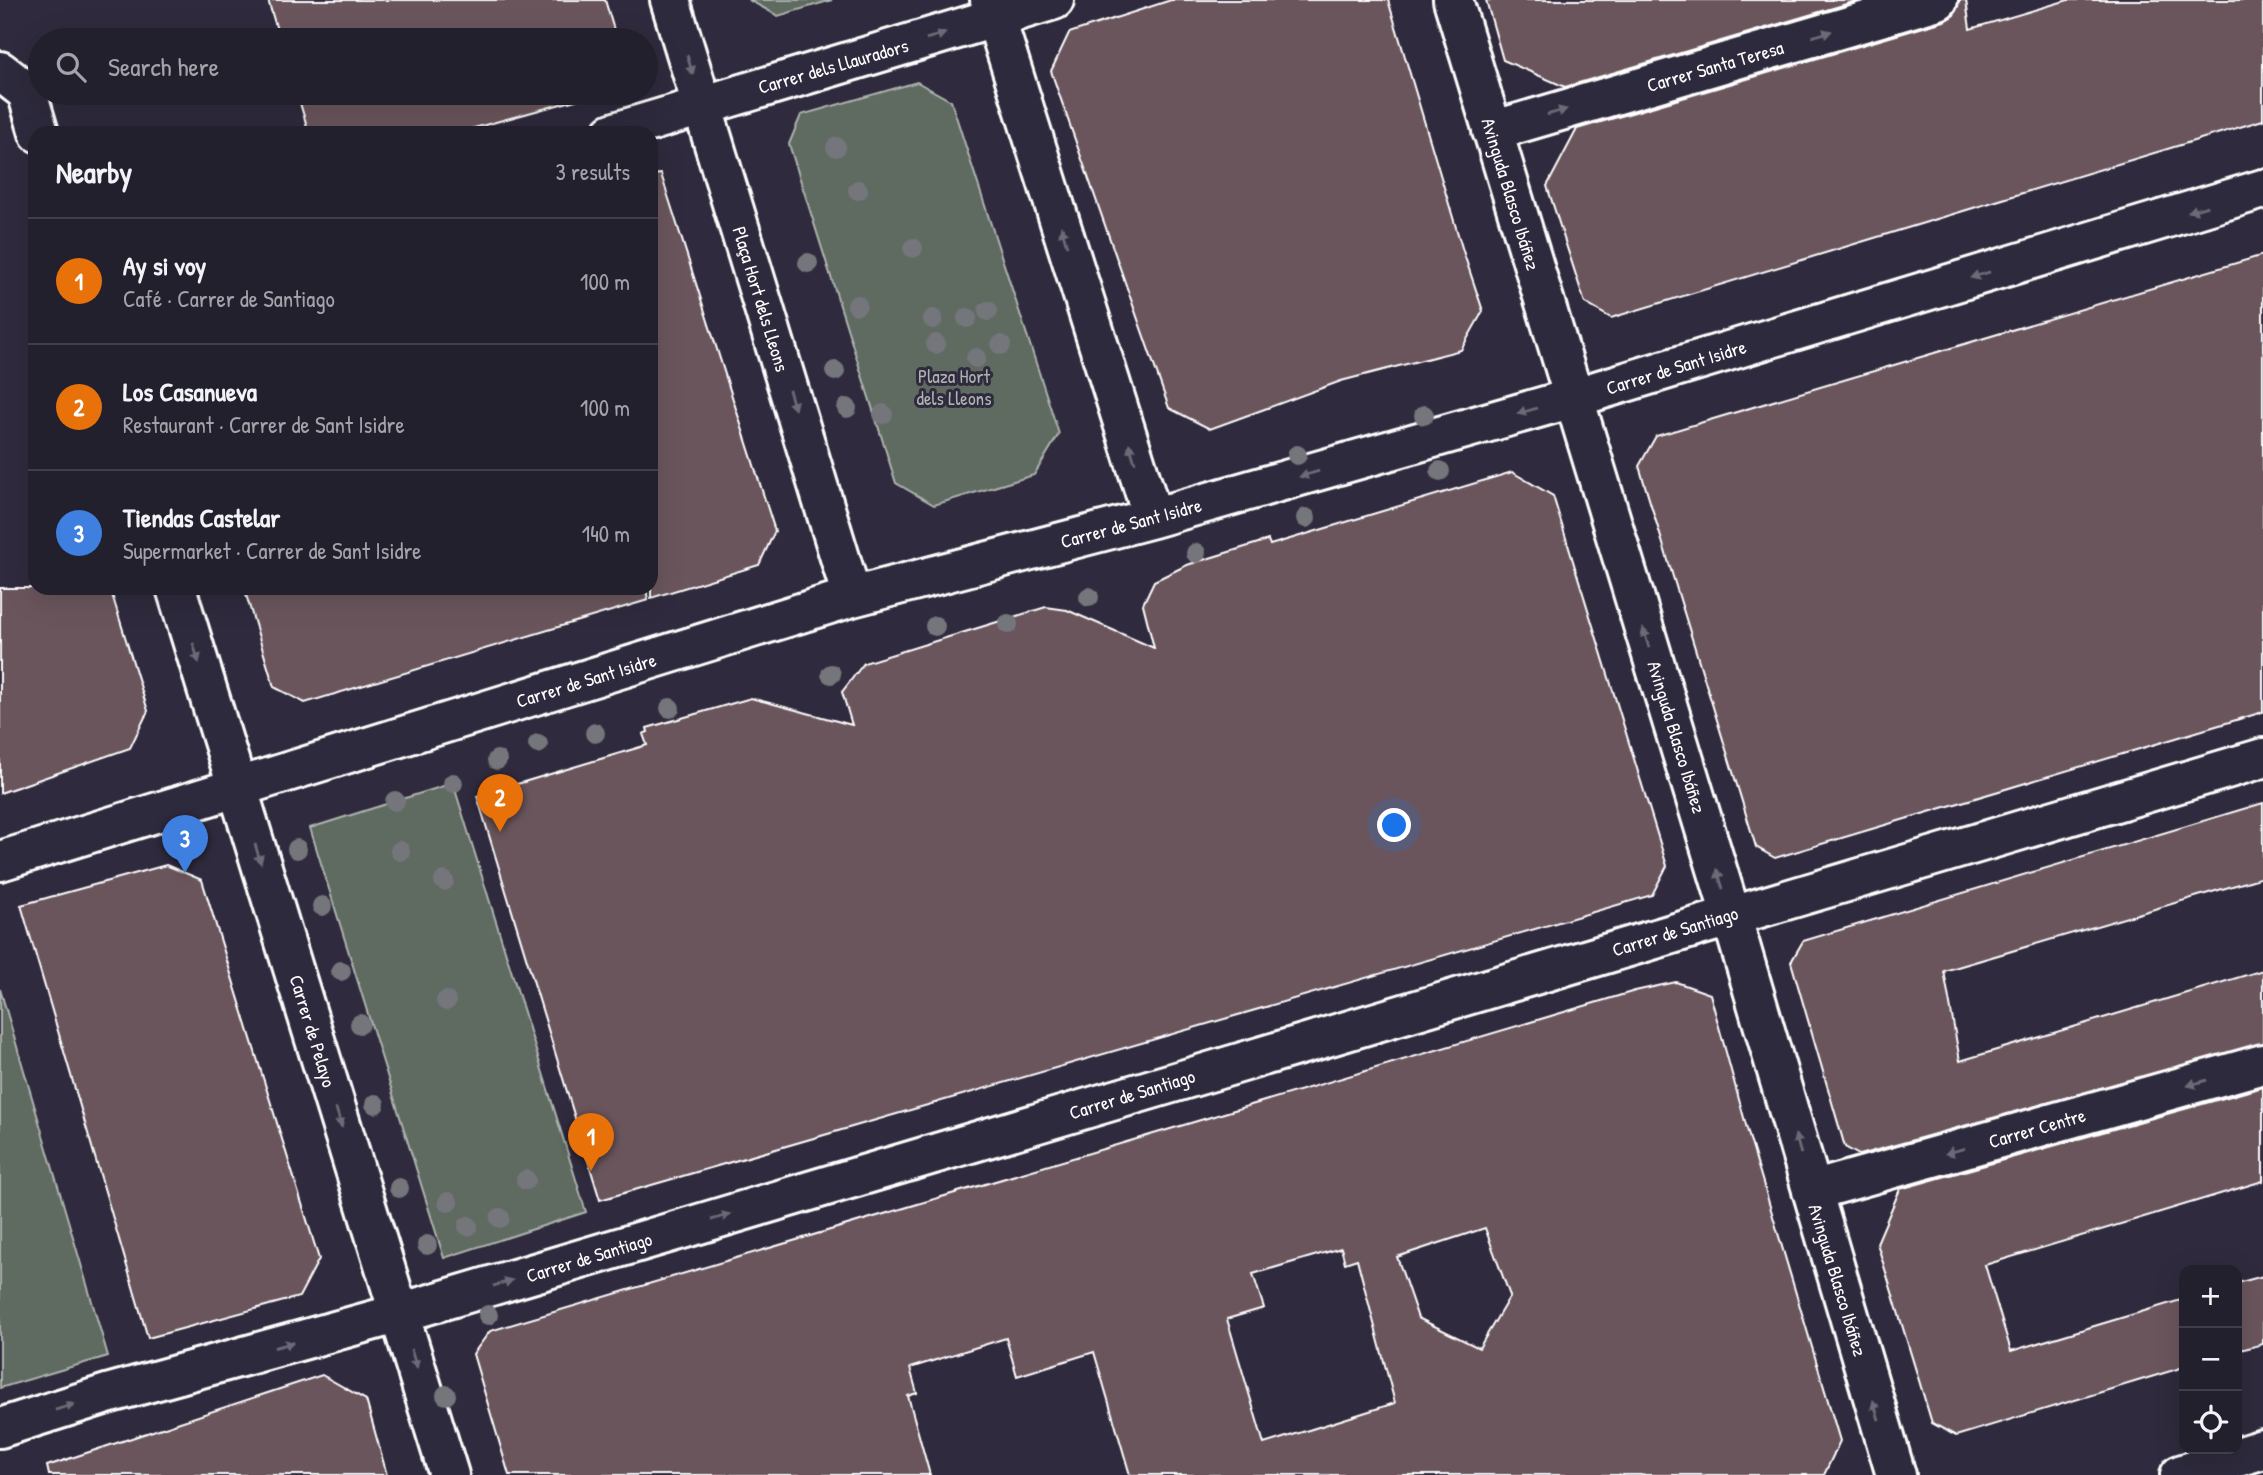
<!DOCTYPE html>
<meta charset="utf-8">
<style>
body{margin:0;font-family:"Patrick Hand",sans-serif;background:#2f2d3a;color:#f1f3f6}
.controls{position:absolute;right:21px;bottom:21px;display:grid;overflow:hidden;border-radius:14px;box-shadow:0 7px 28px #0002}
.controls button{width:63px;height:63px;display:grid;place-items:center;padding:0;border:0;border-bottom:2px solid #403e4a;background:#23202e;color:#f1f3f6;font:35px sans-serif}
.you{position:absolute;left:1395px;top:826px;width:24px;height:24px;margin:-18px;border:5px solid #fff;border-radius:50%;background:#1a73e8;box-shadow:0 0 0 10px #1a73e833}
.badge{display:grid;place-items:center;width:46px;height:46px;border-radius:50%;background:#ea580c;color:#fff;font-size:23px;font-weight:700}
.pin{position:absolute;translate:-50% -58px;filter:drop-shadow(0 2px 4px #0008)}
.pin::after{content:'';position:absolute;top:37px;width:24px;height:21px;background:inherit;clip-path:polygon(0 0,100% 0,50% 100%)}
.list{margin:0;padding:0;list-style:none}
h2{display:flex;justify-content:space-between;align-items:center;height:91px;margin:0;padding:0 28px;font-size:30px}
h2 small{font-size:23px;font-weight:400;color:#a3a3aa}
.list li{display:grid;grid-template-columns:46px 1fr auto;gap:21px;align-items:center;box-sizing:border-box;height:126px;padding:0 28px;border-top:2px solid #403e4a}
.list b{display:block;font-size:26px;white-space:nowrap}
.list p{margin:0;font-size:23px;white-space:nowrap;color:#a3a3aa}
.list em{font-size:23px;font-style:normal;color:#a3a3aa}
.icon{flex:none;width:38px;height:38px;fill:none;stroke:currentColor;stroke-width:2;stroke-linecap:round;stroke-linejoin:round}
.map{position:relative;flex:none;width:2263px;height:1475px;overflow:hidden}
.search{position:absolute;background:#23202e;box-shadow:0 7px 28px #0002;left:28px;top:28px;width:630px;height:77px;display:flex;align-items:center;gap:18px;box-sizing:border-box;padding:0 24px;border-radius:38px;color:#a3a3aa;font-size:26px}
.panel{position:absolute;background:#23202e;box-shadow:0 7px 28px #0002;left:28px;top:126px;width:630px;height:469px;border-radius:21px}
.map>svg:first-child{display:block}
</style>
<div class="map">
<svg width="2263" height="1475" viewBox="0 0 2263 1475">
<rect width="100%" height="100%" fill="#2f2a3d"/>
<filter id="ink" filterUnits="userSpaceOnUse"><feTurbulence type="fractalNoise" baseFrequency=".0143" numOctaves="2"/><feDisplacementMap in="SourceGraphic" scale="14" xChannelSelector="R" yChannelSelector="G"/><feConvolveMatrix kernelMatrix="1 2 1 2 8 2 1 2 1" color-interpolation-filters="sRGB"/></filter>
<g filter="url(#ink)">
<path fill="#5e6a60" stroke="#aeb4b0" stroke-width="2" d="M749,0H832L778,16Z
M917,82L951,101L1059,434L1034,475L934,505L896,483L789,144L801,115Z
M453,783L586,1212L444,1258L310,828Z
M0,989L108,1356L0,1388Z"/>
<path fill="#6b555b" stroke="#fff" stroke-width="2" fill-rule="evenodd" d="M268,0H605L617,40H280Z
M1171,0H1388L1463,251L1483,311L1461,350L1341,381L1210,429L1169,408L1051,71L1069,33Z
M1486,0H1860L1565,87L1503,60Z
M1959,0H1966L1970,29L2068,0H2263V120L1611,318L1585,303L1547,186L1577,129L1944,21L1954,15Z
M297,93H601L456,133H309Z
M661,174L775,531L759,565L651,598V175Z
M2263,255V712L1775,858L1756,847L1639,466L1656,436Z
M1512,472L1553,496L1667,866L1652,895L600,1200L477,796L647,745L643,734L648,732L647,728L751,698L852,725L842,692L864,663L1046,607L1067,610L1154,648L1143,604L1154,581L1187,565L1268,540L1270,545Z
M0,588H110L148,711L130,748L0,793Z
M244,588H646L648,600L305,703L274,687Z
M2263,803V877L1944,971L1960,1061L2263,970V1043L1859,1155L1845,1147L1791,962L1803,941Z
M166,865L202,880L319,1259L299,1297L148,1338L21,905Z
M1676,982L1710,994L1749,1136L1840,1441L1824,1475H1130L1094,1352L1017,1376L1006,1338L910,1368L917,1393L908,1396L930,1475H509L473,1354L490,1331L1635,991ZM1485,1228L1510,1296L1479,1348L1418,1318L1397,1257ZM1341,1248L1345,1263L1357,1259L1395,1403L1264,1444L1227,1319L1264,1308L1253,1274Z
M2263,1087V1181L1985,1265L2011,1351L2184,1299V1367L1956,1436L1932,1423L1877,1243L1900,1189Z
M2263,1276V1344L2237,1351V1283Z
M322,1375L366,1400L387,1475H49L47,1466Z"/>
<g fill="none" stroke-linecap="round" stroke-linejoin="round">
<defs>
<path id="street" d="M670,0L852,597
M990,0L1153,518
M1453,0L1731,915L1896,1475
M0,71L27,92L39,133
M1492,131L1938,0
M612,133L1054,0
M176,588L449,1475
M0,861L852,597L1153,518L1573,398L2263,189
M1812,1191L2263,1064
M0,1428L107,1394L400,1313L2263,758"/>
<path id="secondary" d="M2180,1475L2263,1449"/>
</defs>
<use href="#street" stroke="#fff" stroke-width="44"/>
<use href="#secondary" stroke="#fff" stroke-width="44"/>
<use href="#street" stroke="#2f2a3d" stroke-width="38"/>
<use href="#secondary" stroke="#2f2a3d" stroke-width="38"/>
</g>
<g fill="#75767c">
<circle cx="836" cy="147" r="10"/>
<circle cx="858" cy="190" r="10"/>
<circle cx="913" cy="248" r="10"/>
<circle cx="808" cy="263" r="10"/>
<circle cx="857" cy="305" r="10"/>
<circle cx="988" cy="311" r="10"/>
<circle cx="967" cy="318" r="10"/>
<circle cx="933" cy="319" r="10"/>
<circle cx="936" cy="344" r="10"/>
<circle cx="1001" cy="345" r="10"/>
<circle cx="976" cy="358" r="10"/>
<circle cx="835" cy="371" r="10"/>
<circle cx="847" cy="408" r="10"/>
<circle cx="883" cy="414" r="10"/>
<circle cx="1424" cy="415" r="10"/>
<circle cx="1297" cy="455" r="10"/>
<circle cx="1440" cy="471" r="10"/>
<circle cx="1306" cy="518" r="10"/>
<circle cx="1196" cy="553" r="10"/>
<circle cx="1089" cy="597" r="10"/>
<circle cx="1008" cy="624" r="10"/>
<circle cx="935" cy="626" r="10"/>
<circle cx="831" cy="674" r="10"/>
<circle cx="670" cy="708" r="10"/>
<circle cx="595" cy="733" r="10"/>
<circle cx="538" cy="744" r="10"/>
<circle cx="497" cy="760" r="10"/>
<circle cx="453" cy="783" r="10"/>
<circle cx="395" cy="801" r="10"/>
<circle cx="297" cy="849" r="10"/>
<circle cx="400" cy="851" r="10"/>
<circle cx="444" cy="881" r="10"/>
<circle cx="322" cy="906" r="10"/>
<circle cx="341" cy="971" r="10"/>
<circle cx="446" cy="1001" r="10"/>
<circle cx="360" cy="1024" r="10"/>
<circle cx="375" cy="1104" r="10"/>
<circle cx="526" cy="1180" r="10"/>
<circle cx="399" cy="1188" r="10"/>
<circle cx="448" cy="1202" r="10"/>
<circle cx="500" cy="1218" r="10"/>
<circle cx="468" cy="1226" r="10"/>
<circle cx="427" cy="1245" r="10"/>
<circle cx="488" cy="1315" r="10"/>
<circle cx="446" cy="1395" r="10"/>
</g>
<defs><path id="oneway-solid" d="M-6-.8H1V-3.2L6.5 0L1 3.2V.8H-6Z" transform="scale(1.75)"/></defs>
<g fill="#6d6a77">
<use href="#oneway-solid" transform="translate(1822 34) rotate(-16)"/>
<use href="#oneway-solid" transform="translate(936 36) rotate(-16)"/>
<use href="#oneway-solid" transform="translate(690 65) rotate(73)"/>
<use href="#oneway-solid" transform="translate(1557 112) rotate(-16)"/>
<use href="#oneway-solid" transform="translate(2198 209) rotate(163)"/>
<use href="#oneway-solid" transform="translate(1064 236) rotate(-107)"/>
<use href="#oneway-solid" transform="translate(1980 275) rotate(163)"/>
<use href="#oneway-solid" transform="translate(792 400) rotate(73)"/>
<use href="#oneway-solid" transform="translate(1527 411) rotate(164)"/>
<use href="#oneway-solid" transform="translate(1132 453) rotate(-107)"/>
<use href="#oneway-solid" transform="translate(1309 474) rotate(164)"/>
<use href="#oneway-solid" transform="translate(1646 638) rotate(-107)"/>
<use href="#oneway-solid" transform="translate(196 653) rotate(73)"/>
<use href="#oneway-solid" transform="translate(258 854) rotate(73)"/>
<use href="#oneway-solid" transform="translate(1720 879) rotate(-107)"/>
<use href="#oneway-solid" transform="translate(2197 1083) rotate(164)"/>
<use href="#oneway-solid" transform="translate(339 1118) rotate(73)"/>
<use href="#oneway-solid" transform="translate(1798 1144) rotate(-106)"/>
<use href="#oneway-solid" transform="translate(1955 1151) rotate(164)"/>
<use href="#oneway-solid" transform="translate(721 1217) rotate(-17)"/>
<use href="#oneway-solid" transform="translate(503 1283) rotate(-17)"/>
<use href="#oneway-solid" transform="translate(284 1345) rotate(-15)"/>
<use href="#oneway-solid" transform="translate(414 1359) rotate(73)"/>
<use href="#oneway-solid" transform="translate(65 1407) rotate(-17)"/>
<use href="#oneway-solid" transform="translate(1876 1410) rotate(-107)"/>
</g>
</g>
<g text-anchor="middle" dominant-baseline="central" stroke-width="6" stroke-linejoin="round" paint-order="stroke">
<g font-size="19" fill="#fff" stroke="#2f2a3d">
<text transform="translate(833 66) rotate(-16)">Carrer dels Llauradors</text>
<text transform="translate(1715 66) rotate(-16)">Carrer Santa Teresa</text>
<text transform="translate(1511 194) rotate(73)">Avinguda Blasco Ibáñez</text>
<text transform="translate(761 299) rotate(73)">Plaça Hort dels Lleons</text>
<text transform="translate(1676 367) rotate(-17)">Carrer de Sant Isidre</text>
<text transform="translate(1131 523) rotate(-15)">Carrer de Sant Isidre</text>
<text transform="translate(586 680) rotate(-17)">Carrer de Sant Isidre</text>
<text transform="translate(1677 737) rotate(73)">Avinguda Blasco Ibáñez</text>
<text transform="translate(1675 931) rotate(-17)">Carrer de Santiago</text>
<text transform="translate(313 1031) rotate(73)">Carrer de Pelayo</text>
<text transform="translate(1132 1094) rotate(-17)">Carrer de Santiago</text>
<text transform="translate(2037 1128) rotate(-16)">Carrer Centre</text>
<text transform="translate(589 1257) rotate(-17)">Carrer de Santiago</text>
<text transform="translate(1838 1280) rotate(73)">Avinguda Blasco Ibáñez</text>
</g>
<g font-size="19" fill="#aeb4b0" stroke="#2f2a3d">
<text x="954" y="376">Plaza Hort<tspan x="954" dy="22">dels Lleons</tspan></text>
</g>
</g>
</svg>
<div class="controls">
<button>+</button>
<button>−</button>
<button><svg class="icon" aria-label="locate" viewBox="0 0 24 24"><circle cx="12" cy="12" r="6"/><path d="M12 2v4M12 18v4M2 12h4M18 12h4"/></svg></button>
</div>
<div class="you"></div>
<div class="pin badge" style="left:591px;top:1171px;background:#e8710a">1</div>
<div class="pin badge" style="left:500px;top:832px;background:#e8710a">2</div>
<div class="pin badge" style="left:185px;top:873px;background:#3f7fe0">3</div>
<div class="search"><svg class="icon" aria-label="search" viewBox="0 0 24 24"><circle cx="10" cy="10" r="6"/><path d="M15 15l6 6"/></svg>Search here</div>
<section class="panel">
<h2>Nearby<small>3 results</small></h2>
<ul class="list">
<li><span class="badge" style="background:#e8710a">1</span><div><b>Ay si voy</b><p>Café · Carrer de Santiago</p></div><em>100 m</em></li>
<li><span class="badge" style="background:#e8710a">2</span><div><b>Los Casanueva</b><p>Restaurant · Carrer de Sant Isidre</p></div><em>100 m</em></li>
<li><span class="badge" style="background:#3f7fe0">3</span><div><b>Tiendas Castelar</b><p>Supermarket · Carrer de Sant Isidre</p></div><em>140 m</em></li>
</ul>
</section>
</div>
